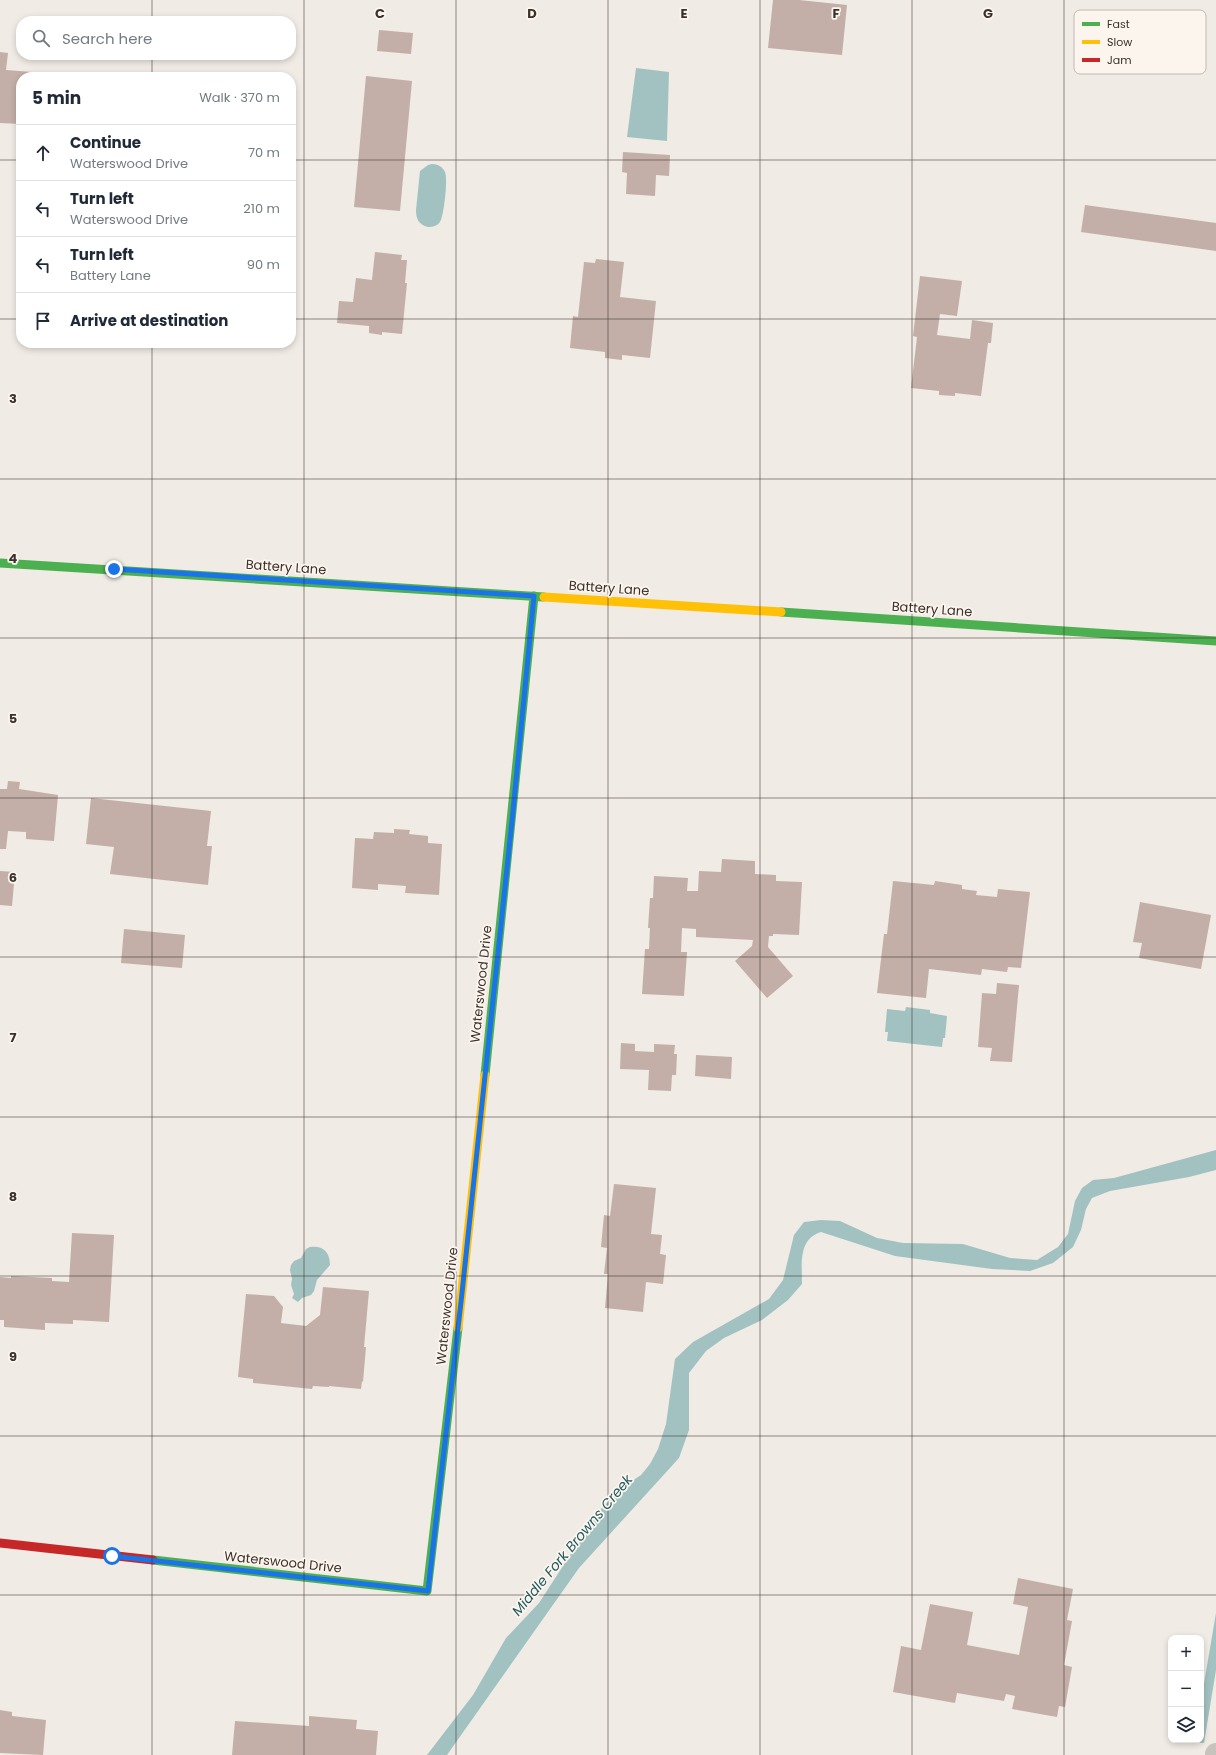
<!DOCTYPE html>
<meta charset="utf-8">
<style>
body{margin:0;font-family:Poppins,sans-serif;background:#f6f6f7;color:#1f2937}
.controls{position:absolute;right:12px;bottom:12px;display:grid;overflow:hidden;border-radius:8px;box-shadow:0 2px 6px #0003}
.controls button{width:36px;height:36px;display:grid;place-items:center;padding:0;border:0;border-bottom:1px solid #e0e1e3;background:#fff;color:#1f2937;font:20px sans-serif}
.stop{position:absolute;width:12px;height:12px;margin:-9px;border:3px solid #1a73e8;border-radius:50%;background:#fff}
.stop.end{background:#1a73e8;border-color:#fff;box-shadow:0 1px 4px #0008}
.list{margin:0;padding:0;list-style:none}
h2{display:flex;justify-content:space-between;align-items:center;height:52px;margin:0;padding:0 16px;font-size:17px}
h2 small{font-size:13px;font-weight:400;color:#747a83}
.list li{display:grid;grid-template-columns:26px 1fr auto;gap:12px;align-items:center;box-sizing:border-box;height:56px;padding:0 16px;border-top:1px solid #e0e1e3}
.list b{display:block;font-size:15px;white-space:nowrap}
.list p{margin:0;font-size:13px;white-space:nowrap;color:#747a83}
.list em{font-size:13px;font-style:normal;color:#747a83}
.icon{flex:none;width:22px;height:22px;fill:none;stroke:currentColor;stroke-width:2;stroke-linecap:round;stroke-linejoin:round}
.map{position:relative;flex:none;width:1216px;height:1755px;overflow:hidden}
.search{position:absolute;background:#fff;box-shadow:0 2px 6px #0003;left:16px;top:16px;width:280px;height:44px;display:flex;align-items:center;gap:10px;box-sizing:border-box;padding:0 14px;border-radius:16px;color:#747a83;font-size:15px}
.panel{position:absolute;background:#fff;box-shadow:0 2px 6px #0003;left:16px;top:72px;width:280px;height:276px;border-radius:16px}
.map>svg:first-child{display:block}
</style>
<div class="map">
<svg width="1216" height="1755" viewBox="0 0 1216 1755">
<rect width="100%" height="100%" fill="#f0ebe5"/>
<path fill="#a1c2c1" d="M636,68L669,72L667,141L627,137Z
M432,164C438,164 443,167 445,172C448,179 444,216 440,222C437,226 433,227 428,227C419,225 416,219 416,210L420,171L428,165Z
M906,1007L930,1010V1013L947,1016L945,1038H943L942,1047L887,1041L888,1032H885L887,1009L905,1011Z
M1216,1150V1170L1189,1177L1110,1191L1092,1198L1086,1209L1081,1230L1073,1247L1053,1263L1030,1271L992,1269L895,1256L821,1232C798,1239 802,1264 802,1284L788,1300L762,1320L724,1338L706,1351L689,1373V1430L679,1458L579,1568L447,1755H427L473,1695L506,1638L539,1603L598,1512L623,1487L641,1475L650,1464L658,1449L666,1424L675,1359L693,1342L769,1299L783,1280L794,1235L804,1222L821,1220L840,1221L877,1238L903,1243L963,1244L1010,1258L1037,1260L1058,1247L1068,1234L1075,1201L1082,1188L1093,1180L1114,1178Z
M310,1247C323,1245 330,1252 330,1265L317,1280L314,1291L311,1295L302,1298L298,1302L292,1298L294,1294L291,1285L292,1279L290,1270L291,1265L294,1261L301,1258L306,1249Z
M1216,1613V1670L1204,1743L1191,1742L1192,1740H1201V1701Z"/>
<path fill="#c3afa7" d="M773,0H799L847,5L842,55L768,48Z
M379,30L413,33L411,54L377,51Z
M0,52L8,53L6,70L32,72L31,77H21V124L0,123Z
M366,76L412,81L400,211L354,207Z
M623,152L670,155L669,176L656,175L655,196L626,194L627,173L622,172Z
M1085,205L1216,223V251L1081,232Z
M375,252L402,255L401,260H407L405,283H407L402,334L382,332V335L369,333V326L337,323L339,301L353,302L356,278L372,280Z
M596,259L624,262L620,297L656,301L650,358L622,355V360L605,358V352L570,348L573,316L578,317L584,262L595,263Z
M920,276L962,281L957,316L940,314L937,335L970,339L972,320L993,323L991,343H988L981,396L955,393V396L939,395V391L911,388L917,337L913,336Z
M8,781L20,782L19,789L58,795L54,841L26,839V832L8,831L6,849H0V789H7Z
M91,798L211,811L207,846H212L208,885L110,874L114,847L86,844Z
M394,829L410,830L409,834L428,836V843L442,844L439,895L405,893L406,886L378,884V890L352,888L355,838L373,839L374,832L394,833Z
M722,859L755,861V874L776,875V881L802,882L799,935L773,934V936H769L768,947L793,976L767,998L735,961L752,946L753,940L696,937V929L682,928L681,952H687L684,996L642,994L645,949H649L650,928H648L650,898H653L654,876L688,878L687,891H698L699,871L721,872Z
M0,871L15,872L12,906L0,905Z
M893,881L934,885L935,881L962,885V889L977,891L976,895L997,897L998,889L1030,892L1021,968L1008,967L1007,972L982,969L981,975L929,969L926,998L877,993L884,934H887Z
M1140,902L1211,915L1201,969L1139,958L1142,943L1133,942Z
M124,929L185,935L182,968L121,963Z
M997,983L1019,985L1012,1062L990,1061L992,1048L978,1047L982,993L996,994Z
M621,1043L635,1044V1051L654,1052V1044L675,1045L674,1054H677L676,1075H672L671,1091L648,1090L649,1070L620,1069Z
M696,1055L732,1057L731,1079L695,1076Z
M614,1184L656,1188L651,1234L662,1235L660,1254L666,1255L663,1284L646,1282L643,1312L605,1308L608,1274H604L607,1248L601,1247L604,1215L610,1216Z
M72,1233L114,1235L109,1322L73,1320V1324L45,1323V1330L4,1327V1320H0V1277L11,1278V1276L52,1278V1281L69,1282Z
M323,1287L369,1291L364,1347H366L363,1382L362,1381L361,1389L329,1386V1387L313,1386L312,1389L253,1383V1379L238,1377L246,1294L274,1296L283,1307L281,1323L306,1326L320,1315Z
M1018,1578L1073,1589L1067,1620L1072,1621L1064,1665L1072,1667L1065,1707L1059,1706L1057,1717L1012,1709L1015,1696L1006,1694L1004,1701L957,1693L955,1703L893,1692L901,1646L921,1650L930,1604L973,1612L967,1645L1019,1655L1028,1607L1013,1604Z
M0,1710L12,1712V1716L46,1720L43,1755L0,1753Z
M309,1716L357,1720L356,1729L378,1731L376,1755H232L235,1721L309,1726Z"/>
<g fill="none" stroke-linecap="round" stroke-linejoin="round">
<path stroke="#c9c3be" stroke-width="22" d="M1216,1755V1754"/>
<path stroke="#4caf50" stroke-width="9" d="M0,563L544,597
M781,612L1216,641
M485,1075L534,596
M153,1560L427,1591L458,1328"/>
<path stroke="#ffc107" stroke-width="9" d="M544,597L781,612
M458,1328L485,1075"/>
<path stroke="#c62828" stroke-width="9" d="M0,1543L153,1560"/>
</g>
<g fill="none" stroke-linecap="round" stroke-linejoin="round">
<path stroke="#1a73e8" stroke-width="5" d="M112,1556L428,1591L462,1293L512,821L534,596L114,569"/>
</g>
<path fill="none" stroke="#3b302b" stroke-width="1" stroke-opacity="0.55" d="M152,0V21M304,0V1755M456,0V1755M608,0V1755M760,0V1755M912,0V1755M1064,0V1755M152,55V77M0,160H21M291,160H1216M0,319H21M291,319H1216M152,343V1755M0,479H1216M0,638H1216M0,798H1216M0,957H1216M0,1117H1216M0,1276H1216M0,1436H1216M0,1595H1216"/>
<g text-anchor="middle" dominant-baseline="central" stroke-width="3.5" stroke-linejoin="round" paint-order="stroke">
<g font-size="13" fill="#3b302b" stroke="#fbf5ee">
<text transform="translate(286 567) rotate(4)">Battery Lane</text>
<text transform="translate(609 588) rotate(4)">Battery Lane</text>
<text transform="translate(932 609) rotate(4)">Battery Lane</text>
<text transform="translate(481 984) rotate(-84)">Waterswood Drive</text>
<text transform="translate(447 1306) rotate(-84)">Waterswood Drive</text>
<text transform="translate(283 1562) rotate(6)">Waterswood Drive</text>
</g>
<g font-size="14" font-style="italic" fill="#1f5a5e" stroke="#fbf5ee">
<text transform="translate(572 1545) rotate(-50)">Middle Fork Browns Creek</text>
</g>
</g>
<rect x="1074" y="10" width="132" height="64" rx="6" fill="#fbf5ee" stroke="#c1bab4" stroke-width="1"/>
<rect x="1082" y="22" width="18" height="4" fill="#4caf50"/>
<rect x="1082" y="40" width="18" height="4" fill="#ffc107"/>
<rect x="1082" y="58" width="18" height="4" fill="#c62828"/>
<g font-size="11" fill="#3b302b">
<text x="1107" y="28">Fast</text>
<text x="1107" y="46">Slow</text>
<text x="1107" y="64">Jam</text>
</g>
<g font-size="13" text-anchor="middle" font-weight="bold" fill="#3b302b" stroke="#fbf5ee" stroke-width="3.5" stroke-linejoin="round" paint-order="stroke">
<text x="380" y="18">C</text>
<text x="532" y="18">D</text>
<text x="684" y="18">E</text>
<text x="836" y="18">F</text>
<text x="988" y="18">G</text>
<text x="13" y="403">3</text>
<text x="13" y="563">4</text>
<text x="13" y="723">5</text>
<text x="13" y="882">6</text>
<text x="13" y="1042">7</text>
<text x="13" y="1201">8</text>
<text x="13" y="1361">9</text>
</g>
</svg>
<div class="controls">
<button>+</button>
<button>−</button>
<button><svg class="icon" aria-label="layers" viewBox="0 0 24 24"><path d="M12 4l9 5-9 5-9-5zM3 14l9 5 9-5"/></svg></button>
</div>
<div class="stop" style="left:112px;top:1556px"></div>
<div class="stop end" style="left:114px;top:569px"></div>
<div class="search"><svg class="icon" aria-label="search" viewBox="0 0 24 24"><circle cx="10" cy="10" r="6"/><path d="M15 15l6 6"/></svg>Search here</div>
<section class="panel">
<h2>5 min<small>Walk · 370 m</small></h2>
<ul class="list">
<li><svg class="icon" aria-label="ahead" viewBox="0 0 24 24"><path d="M12 20V5M6 11l6-6 6 6"/></svg><div><b>Continue</b><p>Waterswood Drive</p></div><em>70 m</em></li>
<li><svg class="icon" aria-label="left" viewBox="0 0 24 24"><path d="M17 20v-9H6M10 6l-5 5 5 5"/></svg><div><b>Turn left</b><p>Waterswood Drive</p></div><em>210 m</em></li>
<li><svg class="icon" aria-label="left" viewBox="0 0 24 24"><path d="M17 20v-9H6M10 6l-5 5 5 5"/></svg><div><b>Turn left</b><p>Battery Lane</p></div><em>90 m</em></li>
<li><svg class="icon" aria-label="arrive" viewBox="0 0 24 24"><path d="M6 21V4h12l-3 4 3 4H6"/></svg><div><b>Arrive at destination</b></div></li>
</ul>
</section>
</div>
